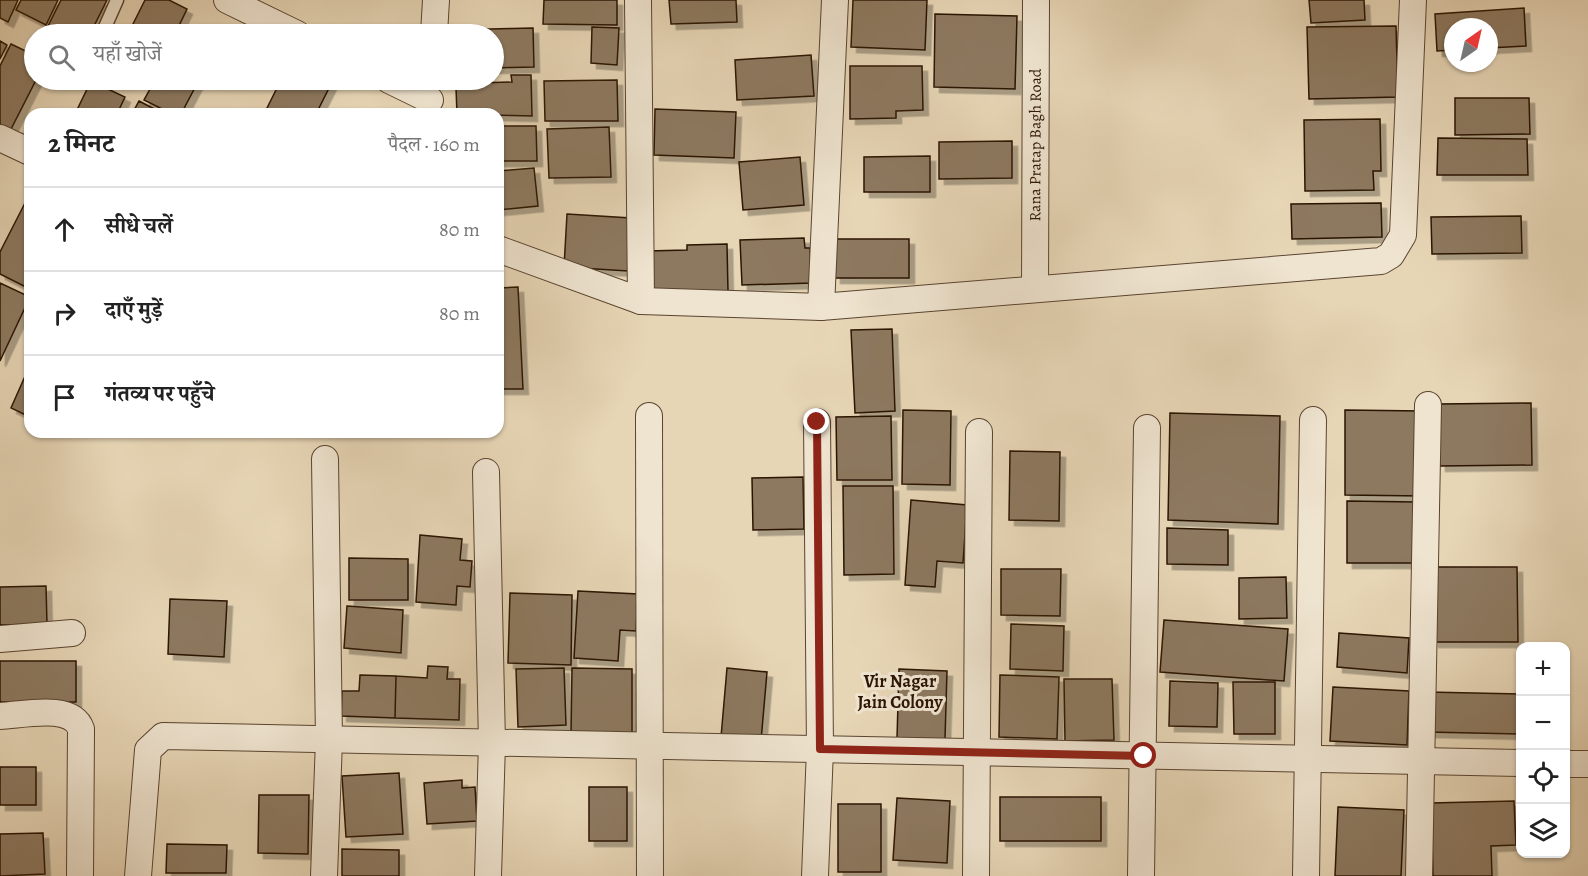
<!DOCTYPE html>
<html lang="hi">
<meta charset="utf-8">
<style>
body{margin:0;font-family:Alegreya,"Noto Serif Devanagari",serif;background:#f6f6f6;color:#222}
.controls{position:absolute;right:18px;bottom:18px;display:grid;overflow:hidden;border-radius:12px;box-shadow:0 2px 4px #0004}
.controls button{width:54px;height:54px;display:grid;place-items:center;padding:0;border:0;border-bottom:2px solid #e0e0e0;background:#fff;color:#222;font:30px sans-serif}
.compass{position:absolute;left:1444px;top:18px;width:54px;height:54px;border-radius:50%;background:#fff;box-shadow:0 2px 4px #0004;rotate:34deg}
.stop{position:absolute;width:18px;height:18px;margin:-14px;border:4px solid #8f2418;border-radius:50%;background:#fff}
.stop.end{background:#8f2418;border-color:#fff;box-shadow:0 2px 6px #0008}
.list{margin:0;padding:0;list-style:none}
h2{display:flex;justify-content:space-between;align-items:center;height:78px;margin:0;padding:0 24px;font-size:26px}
h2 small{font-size:20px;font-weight:400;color:#767676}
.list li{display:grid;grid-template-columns:39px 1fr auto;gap:18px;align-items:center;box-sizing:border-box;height:84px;padding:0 24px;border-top:2px solid #e0e0e0}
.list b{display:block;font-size:22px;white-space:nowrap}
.list em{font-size:20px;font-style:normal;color:#767676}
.icon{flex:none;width:33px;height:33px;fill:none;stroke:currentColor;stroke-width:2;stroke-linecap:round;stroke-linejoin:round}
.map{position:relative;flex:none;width:1588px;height:876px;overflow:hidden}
.search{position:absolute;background:#fff;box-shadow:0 2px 4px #0004;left:24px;top:24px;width:480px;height:66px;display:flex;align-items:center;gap:15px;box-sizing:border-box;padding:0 21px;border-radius:33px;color:#767676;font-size:22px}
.panel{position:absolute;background:#fff;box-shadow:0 2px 4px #0004;left:24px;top:108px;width:480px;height:330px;border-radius:18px}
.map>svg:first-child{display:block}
</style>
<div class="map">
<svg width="1588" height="876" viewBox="0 0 1588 876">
<defs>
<filter id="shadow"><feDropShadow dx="5.5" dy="5.5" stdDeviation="0" flood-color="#0004"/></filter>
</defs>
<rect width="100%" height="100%" fill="#e7d6b6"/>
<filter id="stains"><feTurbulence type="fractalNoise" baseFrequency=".00333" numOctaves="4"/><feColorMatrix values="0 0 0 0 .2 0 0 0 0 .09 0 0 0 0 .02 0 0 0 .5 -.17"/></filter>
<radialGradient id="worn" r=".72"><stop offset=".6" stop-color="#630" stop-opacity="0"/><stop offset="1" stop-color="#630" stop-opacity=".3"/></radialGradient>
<path fill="#8d7961" stroke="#2b1404" stroke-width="1.5" filter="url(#shadow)" d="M0,0H18L8,22L0,18Z
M21,0H58L46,25L16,10Z
M61,0H107L90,34L77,28L73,34H44Z
M145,0H169L187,9L175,34H128Z
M544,0H617V25L543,24Z
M669,0H736L737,22L671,24Z
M853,0H927L925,50L851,47Z
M1309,0H1364L1365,20L1311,23Z
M1524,8L1526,46L1489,48V27H1453V50L1437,51L1435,14Z
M935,14L1017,16L1015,89L934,87Z
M1396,26L1398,97L1309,99L1307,27Z
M592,27L619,28L617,65L591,63Z
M533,28L534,67L494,68V34H452V30Z
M0,41L7,45L0,59Z
M11,44L34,55L36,80L9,133L0,128V66Z
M811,55L814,96L737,100L735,60Z
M850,66H922L923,110L896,111V118L850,119Z
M511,75H531L532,116L457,114L456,88L477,87V83L512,82Z
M155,80H199L181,114H172L144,100Z
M281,80H322L331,84L316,114H264Z
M617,80L618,121H545L544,81Z
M91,81L125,97L117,114H75Z
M1455,98H1529L1530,134L1455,135Z
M139,101L164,114H132Z
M655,109L736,112L734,158L654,155Z
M1380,119L1381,171H1373L1374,190L1305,191L1304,120Z
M498,126H536L537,161H498Z
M609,127L611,177L549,178L547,129Z
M1438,138L1527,139L1528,175H1437Z
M1012,141V178L939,179V142Z
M930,156V192H864V157Z
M800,157L804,205L743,210L739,162Z
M534,168L538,206L498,210V171Z
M26,201L30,202V289L0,274V252Z
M1381,203L1382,237L1292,239L1291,204Z
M567,214L631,218L628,271L564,267Z
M1521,216L1522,253L1432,254L1431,217Z
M804,238L805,248H810L812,283L742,285L740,240Z
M835,239H909V278H835Z
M727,244L728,291L648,292L647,251L687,250V245Z
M0,283L30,297L0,361Z
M518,287L523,389H498V288Z
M892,329L895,411L855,413L851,330Z
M30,365V417L11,408Z
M1531,403L1532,465L1440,466L1439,404Z
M903,410L951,411L950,485L902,484Z
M1345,410L1422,411V496L1345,495Z
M1170,413L1280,416L1278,524L1168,520Z
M891,416L892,480H837L836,417Z
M1010,451L1060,452L1059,521L1009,520Z
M803,477L804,529L753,530L752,478Z
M843,486H893L894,574L844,575Z
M911,500L967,505L963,563L937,561L935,587L905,585Z
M1347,501L1416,502V563H1347Z
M1167,528L1228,530V565L1167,564Z
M420,535L462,539L460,560L472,561L470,587L457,586L456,605L416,602Z
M349,558L408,559V600H349Z
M1432,567H1517L1518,642H1433Z
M1001,569H1061L1060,616L1001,615Z
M1286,577L1287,618L1239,619V578Z
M46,586L47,624L0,625V587Z
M578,591L638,594L636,631L620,630L618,661L574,658Z
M510,593L572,595L571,665L508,663Z
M170,599L227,601L224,657L168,654Z
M347,606L403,610L401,653L344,648Z
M1164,620L1288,629L1284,681L1160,672Z
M1011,624L1064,626L1063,671L1010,669Z
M1339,633L1409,638L1407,673L1337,667Z
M0,661H76V702H0Z
M428,666L448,667L447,679H460L459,720L395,718L396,676L427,678Z
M564,668L566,725L518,727L516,669Z
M572,668L632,669V736L571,735Z
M727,668L767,672L761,741L721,737Z
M899,669L947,671L945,739L897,738Z
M360,675L396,676L395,718L341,716L342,691H359Z
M1000,675L1059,677L1057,739L999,737Z
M1064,679H1112L1114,740L1065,741Z
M1170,681L1218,683L1217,727L1169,726Z
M1233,682H1275V734H1234Z
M1333,687L1409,691L1407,745L1330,741Z
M1427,692L1520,694L1519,734L1427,732Z
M0,767H36V805H0Z
M399,773L403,834L346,837L342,776Z
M462,780V788L475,787L477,821L427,824L424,783Z
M589,787H627V841H589Z
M259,795H309L308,854L258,853Z
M1000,797H1101V841H1000Z
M897,798L950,801L947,863L893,860Z
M1514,801L1516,845L1491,846L1492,876H1433L1431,803Z
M838,804H881V872H838Z
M1338,807L1404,810L1401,876H1335Z
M43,833L45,874L0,876V834Z
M167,844L227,845L226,873H166Z
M342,849L399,850V876H342Z"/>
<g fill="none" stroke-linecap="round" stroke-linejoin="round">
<defs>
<path id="lane" d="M102,34L117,0"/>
<g id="street">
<path d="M227,0L297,34"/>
<path d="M434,34L436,0"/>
<path d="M389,80L430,100"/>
<path d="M0,138L30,152"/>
<path d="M498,249L641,301L638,0"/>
<path id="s1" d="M1035,289L1036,0"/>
<path d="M641,301L821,307L835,0"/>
<path d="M821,307L1381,261L1391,255L1403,235L1413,0"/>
<path d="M649,416L650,876"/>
<path d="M486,472L492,743L488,876"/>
<path d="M0,639L72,633"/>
<path d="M0,716C23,715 72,703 81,729L80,876"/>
<path d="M1566,764H1588"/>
<path d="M138,876L148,750L163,736L1520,763"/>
<path d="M324,876L329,740L325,459"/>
<path d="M815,876L820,749L817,422"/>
<path d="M976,876L979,432"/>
<path d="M1141,876L1147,428"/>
<path d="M1306,876L1313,420"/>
<path d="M1419,876L1428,405"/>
</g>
</defs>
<use href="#lane" stroke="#5a4430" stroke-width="15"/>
<use href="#street" stroke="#5a4430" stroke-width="28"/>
<use href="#lane" stroke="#efe4d0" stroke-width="12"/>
<use href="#street" stroke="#efe4d0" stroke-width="26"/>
</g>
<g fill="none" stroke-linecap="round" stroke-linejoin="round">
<path stroke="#8f2418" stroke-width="8" d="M817,422L820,749L1144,756"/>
</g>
<g text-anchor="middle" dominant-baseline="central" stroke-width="6" stroke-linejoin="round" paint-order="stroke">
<g font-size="16" fill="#2b1404" stroke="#efe4d0">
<text stroke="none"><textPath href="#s1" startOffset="144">Rana Pratap Bagh Road</textPath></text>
</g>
<g font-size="18" font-weight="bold" fill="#2b1404" stroke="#efe4d0">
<text x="900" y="681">Vir Nagar<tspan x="900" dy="21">Jain Colony</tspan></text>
</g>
</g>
<rect width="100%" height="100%" filter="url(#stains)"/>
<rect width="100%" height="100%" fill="url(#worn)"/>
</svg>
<div class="controls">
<button>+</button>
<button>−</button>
<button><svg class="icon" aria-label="locate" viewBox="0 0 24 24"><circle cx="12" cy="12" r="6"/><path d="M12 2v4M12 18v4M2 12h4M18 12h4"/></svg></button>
<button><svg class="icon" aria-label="layers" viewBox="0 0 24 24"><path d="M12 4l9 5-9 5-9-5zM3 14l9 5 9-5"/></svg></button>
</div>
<svg class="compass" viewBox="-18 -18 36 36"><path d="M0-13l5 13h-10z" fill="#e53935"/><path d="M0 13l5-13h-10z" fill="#767676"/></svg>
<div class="stop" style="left:1144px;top:756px"></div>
<div class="stop end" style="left:817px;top:422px"></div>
<div class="search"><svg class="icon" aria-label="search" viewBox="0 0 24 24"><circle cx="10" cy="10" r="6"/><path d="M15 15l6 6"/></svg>यहाँ खोजें</div>
<section class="panel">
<h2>2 मिनट<small>पैदल · 160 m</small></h2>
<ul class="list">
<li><svg class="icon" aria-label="ahead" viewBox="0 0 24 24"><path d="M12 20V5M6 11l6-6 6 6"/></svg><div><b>सीधे चलें</b></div><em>80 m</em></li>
<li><svg class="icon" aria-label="right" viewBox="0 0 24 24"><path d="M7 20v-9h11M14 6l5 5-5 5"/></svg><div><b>दाएँ मुड़ें</b></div><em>80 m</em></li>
<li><svg class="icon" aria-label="arrive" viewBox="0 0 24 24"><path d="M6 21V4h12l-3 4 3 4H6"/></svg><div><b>गंतव्य पर पहुँचे</b></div></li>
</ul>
</section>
</div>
